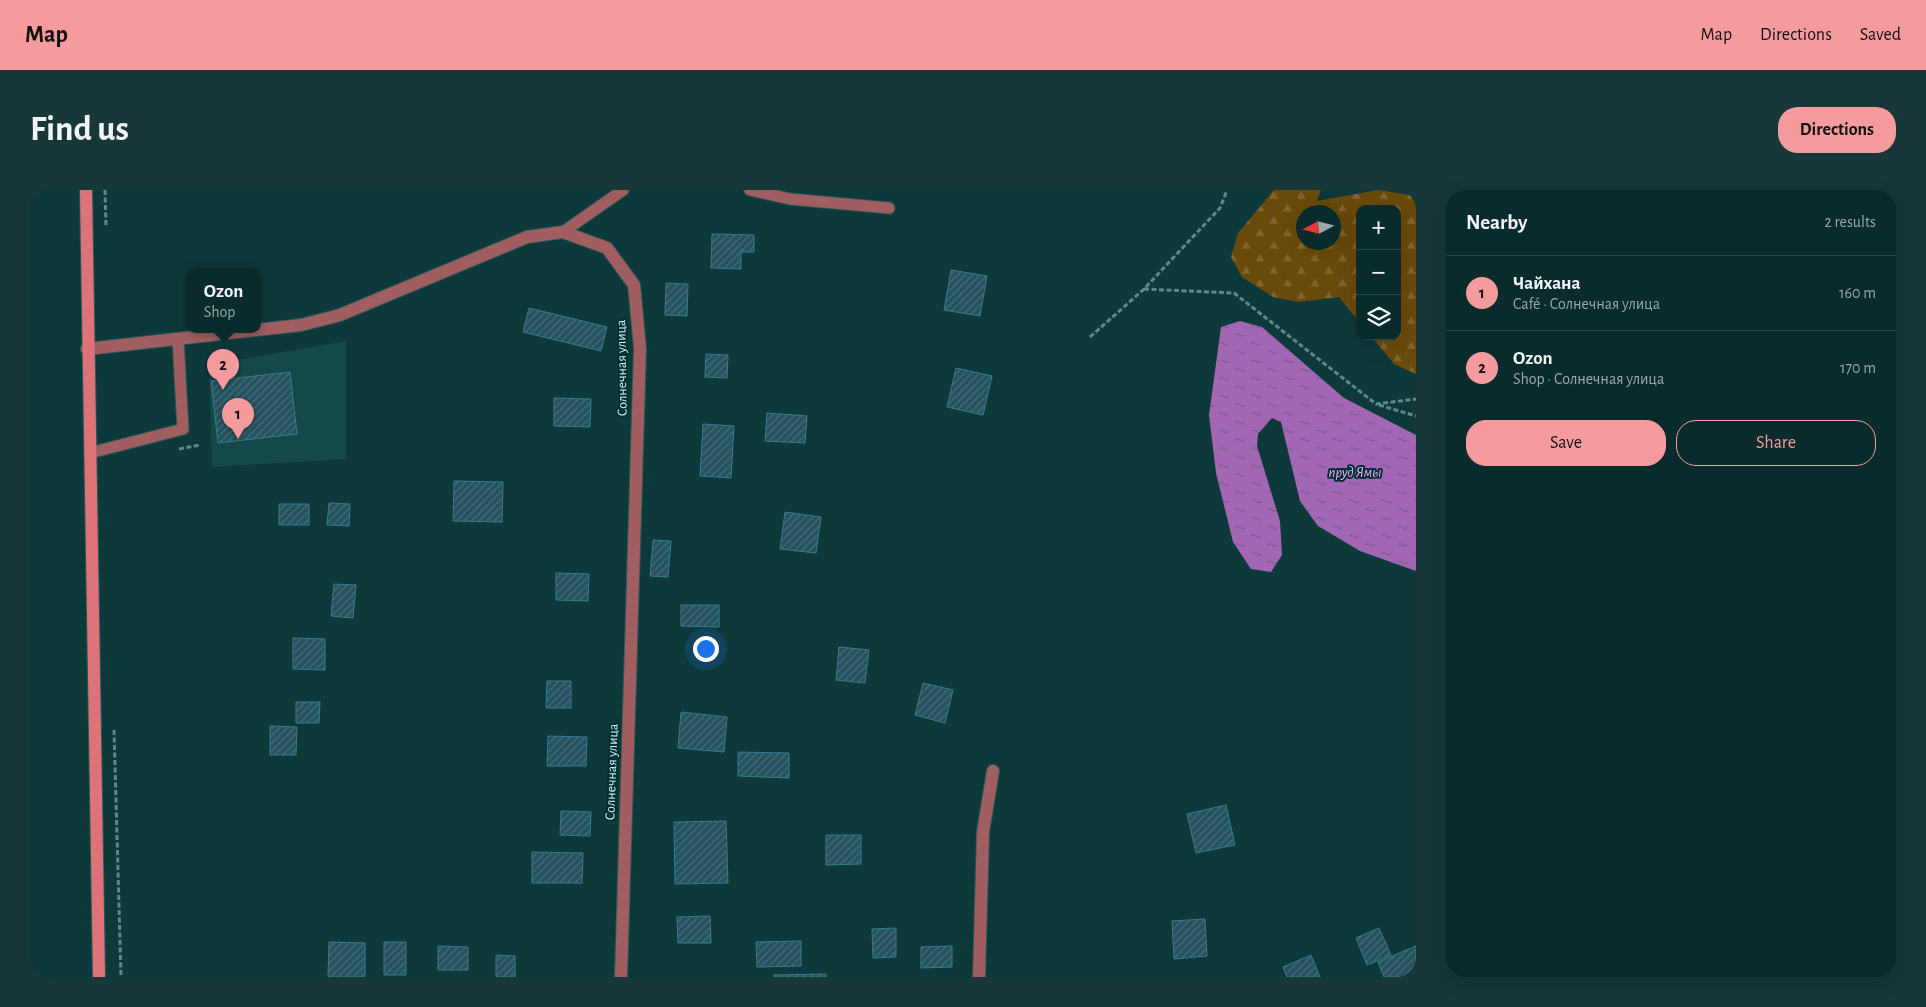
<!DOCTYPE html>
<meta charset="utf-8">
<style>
body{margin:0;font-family:"Alegreya Sans",sans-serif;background:#183738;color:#f1f3f6}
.controls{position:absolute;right:15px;top:15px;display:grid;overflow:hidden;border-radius:10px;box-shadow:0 5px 20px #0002}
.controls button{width:45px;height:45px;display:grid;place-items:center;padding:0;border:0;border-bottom:1px solid #2a4748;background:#0a2b2c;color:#f1f3f6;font:25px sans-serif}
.compass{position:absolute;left:1266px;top:15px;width:45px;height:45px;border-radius:50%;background:#0a2b2c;box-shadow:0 5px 20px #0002;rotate:263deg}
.you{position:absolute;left:675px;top:458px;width:18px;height:18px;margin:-12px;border:4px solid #fff;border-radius:50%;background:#1a73e8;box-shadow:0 0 0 8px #1a73e833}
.badge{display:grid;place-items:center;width:32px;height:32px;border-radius:50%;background:#f59b9d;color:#111;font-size:16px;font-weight:700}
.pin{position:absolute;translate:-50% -41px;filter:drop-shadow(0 1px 2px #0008)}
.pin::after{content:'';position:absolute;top:26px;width:18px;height:15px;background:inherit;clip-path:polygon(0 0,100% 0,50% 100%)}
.popup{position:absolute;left:156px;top:78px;width:75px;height:65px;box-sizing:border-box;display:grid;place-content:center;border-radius:10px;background:#0a2b2c;filter:drop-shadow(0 1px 4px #0005);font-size:16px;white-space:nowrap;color:#99a7a9}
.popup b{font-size:19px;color:#f1f3f6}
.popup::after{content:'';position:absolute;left:50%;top:100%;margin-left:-10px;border:10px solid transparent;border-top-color:#0a2b2c}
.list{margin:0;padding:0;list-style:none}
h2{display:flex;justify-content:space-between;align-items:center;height:65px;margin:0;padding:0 20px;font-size:21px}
h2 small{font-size:16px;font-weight:400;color:#99a7a9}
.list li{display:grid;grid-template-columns:32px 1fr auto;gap:15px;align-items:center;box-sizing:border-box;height:75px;padding:0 20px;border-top:1px solid #2a4748}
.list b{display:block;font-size:19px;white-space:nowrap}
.list p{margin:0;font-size:16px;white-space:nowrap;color:#99a7a9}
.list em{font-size:16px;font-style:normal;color:#99a7a9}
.actions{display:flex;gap:10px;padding:15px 20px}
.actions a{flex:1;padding:11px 0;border:1px solid #f59b9d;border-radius:20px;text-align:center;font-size:18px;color:#f59b9d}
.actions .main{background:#f59b9d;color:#111}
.icon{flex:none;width:28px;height:28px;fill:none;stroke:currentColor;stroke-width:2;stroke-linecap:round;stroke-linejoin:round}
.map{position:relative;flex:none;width:1386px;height:787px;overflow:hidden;border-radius:20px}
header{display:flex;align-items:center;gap:30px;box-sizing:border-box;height:70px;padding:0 25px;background:#f59b9d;color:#111}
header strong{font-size:24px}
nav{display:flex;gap:28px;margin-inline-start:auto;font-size:18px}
.intro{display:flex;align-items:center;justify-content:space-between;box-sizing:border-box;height:120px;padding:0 30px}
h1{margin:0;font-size:35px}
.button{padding:12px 22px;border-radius:20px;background:#f59b9d;color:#111;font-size:18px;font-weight:700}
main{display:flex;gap:30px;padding:0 30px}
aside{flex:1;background:#0a2b2c;border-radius:20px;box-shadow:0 5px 20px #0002}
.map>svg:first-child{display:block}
</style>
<header>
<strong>Map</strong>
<nav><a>Map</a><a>Directions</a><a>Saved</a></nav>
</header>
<div class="intro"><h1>Find us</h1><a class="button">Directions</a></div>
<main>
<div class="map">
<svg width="1386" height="787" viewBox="0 0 1386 787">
<defs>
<pattern id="forest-firs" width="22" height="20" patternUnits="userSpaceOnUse" patternTransform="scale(1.25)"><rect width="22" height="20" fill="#6a4a0b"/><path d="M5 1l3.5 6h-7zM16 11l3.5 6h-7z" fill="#7e652f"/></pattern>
<pattern id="water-ripples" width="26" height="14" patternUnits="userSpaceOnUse" patternTransform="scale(1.25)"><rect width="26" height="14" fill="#a266b5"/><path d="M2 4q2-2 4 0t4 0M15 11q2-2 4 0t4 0" fill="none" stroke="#7a5b8a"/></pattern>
<pattern id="building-hatch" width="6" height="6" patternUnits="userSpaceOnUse" patternTransform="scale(1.25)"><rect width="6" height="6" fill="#25525f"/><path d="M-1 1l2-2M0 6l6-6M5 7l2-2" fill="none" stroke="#446c77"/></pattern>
</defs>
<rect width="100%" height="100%" fill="#0e393b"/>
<path fill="#15484a" d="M316,151V269L182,277L179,175Z"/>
<path fill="url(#forest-firs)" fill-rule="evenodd" d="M1244,0H1291L1287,11L1348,0L1386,6V184L1364,174L1341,146H1367V19H1330V133L1309,107L1269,112L1243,107L1212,87L1201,67L1208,43ZM1274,22H1304V52H1274Z"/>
<path fill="url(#water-ripples)" d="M1210,131L1232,137L1314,208L1386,245V381L1330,361L1288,336L1270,311L1251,232L1242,228L1228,244L1227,256L1250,331L1252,365L1241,382L1221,379L1203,352L1186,283L1179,225L1191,137Z"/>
<path fill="url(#building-hatch)" stroke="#337c8f" d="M682,44L724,45V62H711V79L681,78Z
M921,80L957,86L950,126L914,120Z
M636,93L658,94L657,126L635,125Z
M499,118L577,137L571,161L493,142Z
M676,164L698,165L697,188L675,187Z
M926,178L962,186L953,225L917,217Z
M260,182L267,244L188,253L181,191Z
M524,208L561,209L560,237L524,236Z
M737,223L777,226L775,253L735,251Z
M673,234L704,236L701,288L670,286Z
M424,291L473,292L472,332L423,331Z
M299,313L320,314L319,336L297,335Z
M249,314H279V335H249Z
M755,322L791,327L786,363L750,359Z
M623,350L641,351L638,387L620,386Z
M526,383L559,384L558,411L526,410Z
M304,394L326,395L323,428L301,426Z
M651,415H689V437L651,436Z
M263,448L295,449V480L263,479Z
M809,457L839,460L835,493L806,490Z
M517,491H541V518H516Z
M893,493L923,500L915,533L885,525Z
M266,512H290L289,533H266Z
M651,522L697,527L694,562L648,558Z
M240,536L267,537L266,565H240Z
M518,546L557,547L556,576H517Z
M708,562L759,563V588L708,586Z
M1196,615L1205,655L1166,663L1157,624Z
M531,621L561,622L560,646L530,645Z
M696,631L698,693L645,694L644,632Z
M796,645H831V674L796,675Z
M502,662L553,663L552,693H502Z
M680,726L681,753H648L647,727Z
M1175,729L1177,766L1144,769L1142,731Z
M866,738V767L843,768L842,739Z
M1349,738L1361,765L1337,775L1326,748Z
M771,751V776L727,777L726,752Z
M299,752L335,753V787H298Z
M354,752H376V785H354Z
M408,756L438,757V780H408Z
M922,756V777L891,778V757Z
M1386,756V787H1354L1348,772Z
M466,765L485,766V787H466Z
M1281,765L1290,787H1257L1253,777Z
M796,784V787H744V785Z"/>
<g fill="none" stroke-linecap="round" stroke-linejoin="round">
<defs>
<path id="lane" d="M720,0L760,9L859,18
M533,42L593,0
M60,263L153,239L148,149"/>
<path id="street" d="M57,159L271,135L310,125L497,47L533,42L577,58L604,95L610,158L591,787
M949,787L953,642L963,581"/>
<path id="secondary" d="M56,0L69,787"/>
</defs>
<use href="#lane" stroke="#2d5759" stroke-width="13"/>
<use href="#street" stroke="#2d5759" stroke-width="14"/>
<use href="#secondary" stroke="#2d5759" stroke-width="14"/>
<path stroke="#5f888a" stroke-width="3" stroke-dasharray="5 2.5" stroke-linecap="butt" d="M75,0L76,36
M1114,99L1204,103L1346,214L1386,209
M1060,147L1114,99L1190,18L1197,0
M1349,215L1386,226
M149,259L170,255
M84,540L91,787"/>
<use href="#lane" stroke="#a05e60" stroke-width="11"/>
<use href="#street" stroke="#a05e60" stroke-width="12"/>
<use href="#secondary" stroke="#dd7379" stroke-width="12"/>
</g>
<g text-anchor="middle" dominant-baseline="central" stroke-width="4" stroke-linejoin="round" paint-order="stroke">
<g font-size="14" fill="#cff5f6" stroke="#012f31">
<text transform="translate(592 178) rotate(-91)">Солнечная улица</text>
<text transform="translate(582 582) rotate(-88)">Солнечная улица</text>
</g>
<g font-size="15" font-style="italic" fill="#ebacfe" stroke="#012f31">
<text x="1325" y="282">пруд Ямы</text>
</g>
</g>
</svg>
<div class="controls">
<button>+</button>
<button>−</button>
<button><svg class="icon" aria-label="layers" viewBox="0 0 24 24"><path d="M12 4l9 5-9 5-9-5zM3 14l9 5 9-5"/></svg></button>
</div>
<svg class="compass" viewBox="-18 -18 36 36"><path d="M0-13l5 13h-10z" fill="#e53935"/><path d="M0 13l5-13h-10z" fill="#99a7a9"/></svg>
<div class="you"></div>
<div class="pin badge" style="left:208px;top:249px">1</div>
<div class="pin badge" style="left:193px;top:200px">2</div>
<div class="popup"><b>Ozon</b>Shop</div>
</div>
<aside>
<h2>Nearby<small>2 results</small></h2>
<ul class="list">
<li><span class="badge">1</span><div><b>Чайхана</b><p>Café · Солнечная улица</p></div><em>160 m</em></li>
<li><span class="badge">2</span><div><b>Ozon</b><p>Shop · Солнечная улица</p></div><em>170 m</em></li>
</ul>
<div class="actions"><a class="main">Save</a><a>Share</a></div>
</aside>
</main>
